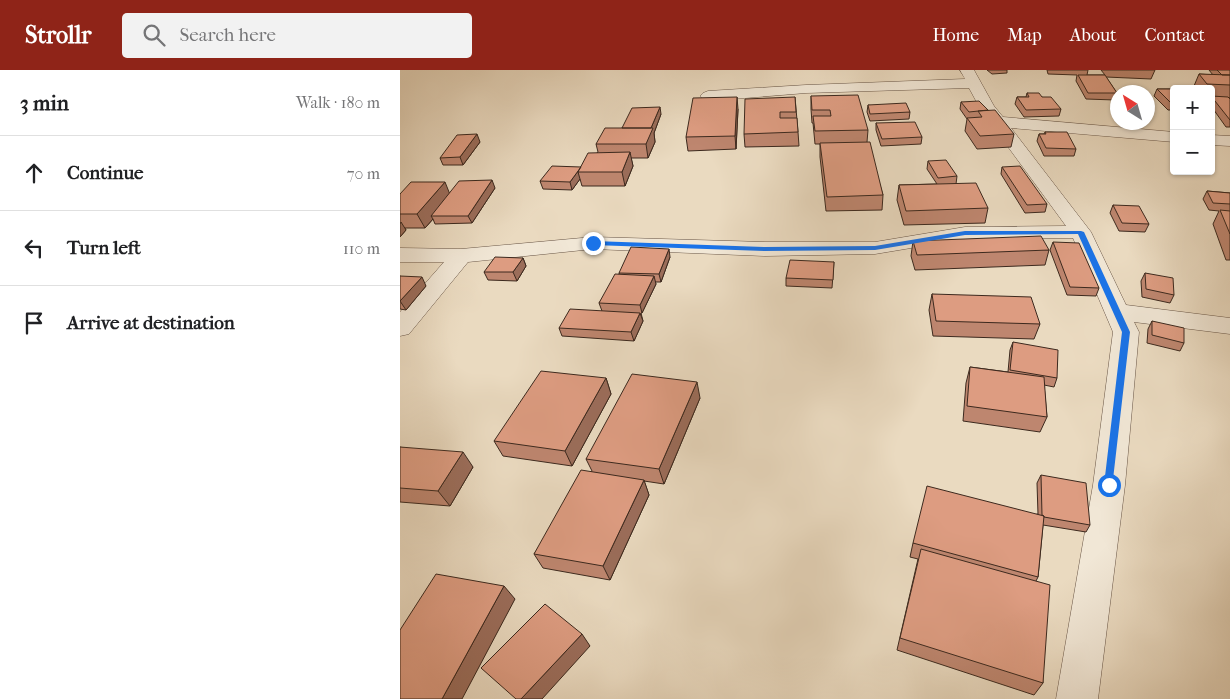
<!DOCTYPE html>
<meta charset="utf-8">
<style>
body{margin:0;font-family:"IM FELL French Canon",serif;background:#f2f2f2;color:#202124}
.controls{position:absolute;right:15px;top:15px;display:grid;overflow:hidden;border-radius:5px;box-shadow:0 1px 4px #0004}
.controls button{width:45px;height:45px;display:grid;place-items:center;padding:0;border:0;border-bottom:1px solid #e0e0e0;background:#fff;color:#202124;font:25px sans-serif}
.compass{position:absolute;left:710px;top:15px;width:45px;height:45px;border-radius:50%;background:#fff;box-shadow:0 1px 4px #0004;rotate:323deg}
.stop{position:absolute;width:15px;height:15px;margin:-11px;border:4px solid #1a73e8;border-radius:50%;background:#fff}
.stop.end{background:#1a73e8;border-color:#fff;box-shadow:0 1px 5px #0008}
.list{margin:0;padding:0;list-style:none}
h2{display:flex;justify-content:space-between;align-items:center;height:65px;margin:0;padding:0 20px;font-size:21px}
h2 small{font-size:16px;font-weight:400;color:#757577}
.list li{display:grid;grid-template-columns:32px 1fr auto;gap:15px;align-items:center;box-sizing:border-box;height:75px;padding:0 20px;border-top:1px solid #e0e0e0}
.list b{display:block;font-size:19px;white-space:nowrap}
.list em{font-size:16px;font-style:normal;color:#757577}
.icon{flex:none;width:28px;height:28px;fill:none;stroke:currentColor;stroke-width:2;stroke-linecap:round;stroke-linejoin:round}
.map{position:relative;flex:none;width:830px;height:629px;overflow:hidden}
header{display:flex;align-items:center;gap:30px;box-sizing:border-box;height:70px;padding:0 25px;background:#8f2418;color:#fff}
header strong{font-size:24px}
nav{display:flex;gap:28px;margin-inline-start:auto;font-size:18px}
.search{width:350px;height:45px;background:#f2f2f2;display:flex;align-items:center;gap:12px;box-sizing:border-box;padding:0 18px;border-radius:5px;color:#757577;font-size:19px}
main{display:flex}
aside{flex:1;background:#fff}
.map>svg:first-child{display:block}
</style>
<header>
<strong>Strollr</strong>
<div class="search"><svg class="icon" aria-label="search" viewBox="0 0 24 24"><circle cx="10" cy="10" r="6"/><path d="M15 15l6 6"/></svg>Search here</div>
<nav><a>Home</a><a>Map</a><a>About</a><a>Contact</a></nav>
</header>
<main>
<aside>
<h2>3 min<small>Walk · 180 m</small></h2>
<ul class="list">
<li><svg class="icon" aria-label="ahead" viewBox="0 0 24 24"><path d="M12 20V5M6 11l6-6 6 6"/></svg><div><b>Continue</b></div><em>70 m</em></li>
<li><svg class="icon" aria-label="left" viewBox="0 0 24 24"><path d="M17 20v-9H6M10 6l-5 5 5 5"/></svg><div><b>Turn left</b></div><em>110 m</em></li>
<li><svg class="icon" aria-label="arrive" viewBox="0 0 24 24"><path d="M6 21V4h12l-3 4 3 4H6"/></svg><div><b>Arrive at destination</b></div></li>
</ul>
</aside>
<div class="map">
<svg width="830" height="629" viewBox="0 0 830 629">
<rect width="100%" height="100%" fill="#eadac0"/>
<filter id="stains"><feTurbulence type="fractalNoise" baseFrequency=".004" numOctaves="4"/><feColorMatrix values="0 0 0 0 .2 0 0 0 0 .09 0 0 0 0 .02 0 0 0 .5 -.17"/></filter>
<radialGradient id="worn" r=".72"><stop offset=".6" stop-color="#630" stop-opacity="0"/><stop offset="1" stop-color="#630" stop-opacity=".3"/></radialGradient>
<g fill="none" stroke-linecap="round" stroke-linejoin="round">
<defs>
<path id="minor" d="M560,0H574L594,36L603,47L774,62V72L611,58L691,162L726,235L830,248V264L734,252L739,262L725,415L698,629H656L693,415L713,262L673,168L565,169L475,184L365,186L193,179L68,192L9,264L0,266V242L44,192H0V178L61,179L193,167L365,172H475L565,157L666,156L581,40L569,18L406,23L308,31L303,29L300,26L303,23L308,21L406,15L565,9Z
M811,65L830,66V76L811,75Z"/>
</defs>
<use href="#minor" stroke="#685546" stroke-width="1"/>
<use href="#minor" fill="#f1e7d6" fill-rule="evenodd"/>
</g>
<path fill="#be866f" stroke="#3c291e" d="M587,0H607V3L592,4Z
M647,0H688L687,5H705L701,0H755L751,9L706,7L717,23L715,30L686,29L676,11L677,5L648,4Z
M809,0H830V28H829L830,29V57H826L811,36V19H796L794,16L799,4L813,5Z
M757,19H774V40H768L754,26Z
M627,23L642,27L661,39L659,46L624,47L615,34L617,27H626Z
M411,26L468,60L467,72L483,125L482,140L426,141L420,87V74H415L413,53H412L411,39Z
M395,27L398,62L399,76L345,77L344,64Z
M561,32L588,40L614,64L611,77L577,79L565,61L567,49L560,39Z
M468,35L510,42L509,49L470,51L467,42Z
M338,39L336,79L288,81L286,67Z
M261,44L254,63L255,72L248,88H231L233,96L225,116H182L180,109L172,120L143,119L140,111L181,97L198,82L196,74L222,58Z
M476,53L522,67L521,74L481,76L476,60Z
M645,62L676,79L674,86H644L637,71L639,64H644Z
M80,72L63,95H43L40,88Z
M528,91L557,106L556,114L588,138L585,153L504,155L497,130L499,115L537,114L527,99Z
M602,97L647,134L645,142L625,143L601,104Z
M95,118L72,153L35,154L33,149L25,158H5L6,160L0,167V124L49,123Z
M807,121L830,123V190H826L813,154L819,141L809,140L803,129Z
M713,135L749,154L745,162L719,161L710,143Z
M513,171L649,180L645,195L515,200L511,186Z
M653,172L699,218L696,226L667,225L650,180Z
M270,187L261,212H255L256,214L242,243H241L243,251L234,271L162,266L159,258L202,241L199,233L219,204V203Z
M123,188L126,196L117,211L88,210L84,202Z
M434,192L432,218L386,216V208Z
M745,203L774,225L770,233L742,227L741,211Z
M0,206L26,216L6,240L0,239Z
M532,224L640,254L634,269L533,266L529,240Z
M752,251L784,273L780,281L747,273L748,259Z
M613,272L657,308L654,317L644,315L647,347L640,362L563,351L566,313L570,297L608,302L610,280Z
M206,308L211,324L172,396L103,386L94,371Z
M300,328L264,414L244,411L249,425L210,510L143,498L134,484L192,401L186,389Z
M0,377L73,397L50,436L0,432Z
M641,405L690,455L686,462L643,455L638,507L636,511L643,613L634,625L497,580L518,489L510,487L513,473L638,444L637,413Z"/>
<path fill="#9b6d5a" stroke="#3c291e" d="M337,27L338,39L336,79L335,66Z
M260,37L261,44L254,63L255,72L248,88L246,74L251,58Z
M77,64L80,72L63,95L60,87Z
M230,82L233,96L225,116L222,102Z
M181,97L178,102L180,109L172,120L170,112Z
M92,110L95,118L72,153L68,146Z
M45,112L51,127L31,146L33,149L25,158L17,144Z
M1,152L6,160L0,167V154Z
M269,179L270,187L261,212L259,204Z
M123,188L126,196L117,211L113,202Z
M254,206L256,214L242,243L240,235Z
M22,207L26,216L6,240L0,231Z
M240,243L243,251L234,271L231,262Z
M206,308L211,324L172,396L165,381Z
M297,312L300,328L264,414L259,399Z
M63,382L73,397L50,436L38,421Z
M244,410L249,425L210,510L203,496Z
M104,516L115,529L62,629H42Z
M182,564L190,576L142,629H121Z"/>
<path fill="#dd9c81" stroke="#3c291e" d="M817,0H830V5H822Z
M799,4L830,5V15L807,14Z
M678,5H705L717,23H688Z
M757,19H774V33H771Z
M627,23H639L642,27H651L661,39L626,40L617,27H629Z
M458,25L468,60L415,61L413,46H431L430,40H412L411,26Z
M811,26L828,27L830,29V50Z
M337,27L335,66L286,67L293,28Z
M395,27L396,42H380V48H397L398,62L344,64L345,29Z
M579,31L588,40L569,42L561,32Z
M506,33L510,42L470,44L468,35Z
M260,37L251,58H222L232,38Z
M595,40L614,64L580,66L567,48L582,47L578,41Z
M515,52L522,67L482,69L476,53Z
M205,58H253L246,74H196Z
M645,62H667L676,79L646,78L639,64H646Z
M77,64L60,87L40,88L57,65Z
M470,72L483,125L427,127L420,73Z
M230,82L222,102H178L188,83Z
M546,90L557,106L538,108L528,91Z
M152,96L181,97L170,112L140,111Z
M620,96L647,134L627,135L602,97Z
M92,110L68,146H31L59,111Z
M11,112H45L17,144H0V124Z
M576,113L588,138L506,141L499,115Z
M807,121L830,123V134L813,133Z
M713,135L739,136L749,154L722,153Z
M820,140L830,141V164Z
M641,166L649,180L517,185L513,171Z
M653,172L679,173L699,218L670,217Z
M231,177L269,179L259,204L219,203Z
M95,187L123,188L113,202H84Z
M390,190L434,192L433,210L386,208Z
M745,203L773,208L774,225L746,219Z
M215,204L254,206L240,235L199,233Z
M0,206L22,207L0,231Z
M532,224L631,227L640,254L536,251Z
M170,239L240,243L231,262L159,258Z
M752,251L784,258V273L752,265Z
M613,272L658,280L657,308L610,300Z
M570,297L644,307L647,347L567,336Z
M141,301L206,308L165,381L94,371Z
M232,304L297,312L259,399L186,389Z
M0,377L63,382L38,421L0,418Z
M181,400L244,410L203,496L134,484Z
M641,405L686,413L690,455L644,447V446L642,445Z
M527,416L644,446L638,507L513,473Z
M521,479L650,515L643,613L500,568Z
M36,504L104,516L42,629H0V560Z
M145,534L182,564L121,629H116L81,598Z"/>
<path fill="#1a73e8" d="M565,161H681L684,162L730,262L712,418L709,419L704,415L722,262L678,164L565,165L475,180L365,181L193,175L190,173L193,171L365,177L475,176Z"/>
<rect width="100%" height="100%" filter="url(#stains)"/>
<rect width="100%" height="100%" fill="url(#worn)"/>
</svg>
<div class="controls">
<button>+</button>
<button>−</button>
</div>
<svg class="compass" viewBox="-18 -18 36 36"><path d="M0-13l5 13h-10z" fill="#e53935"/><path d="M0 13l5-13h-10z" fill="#757577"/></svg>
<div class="stop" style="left:709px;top:415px"></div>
<div class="stop end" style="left:193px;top:173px"></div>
</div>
</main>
